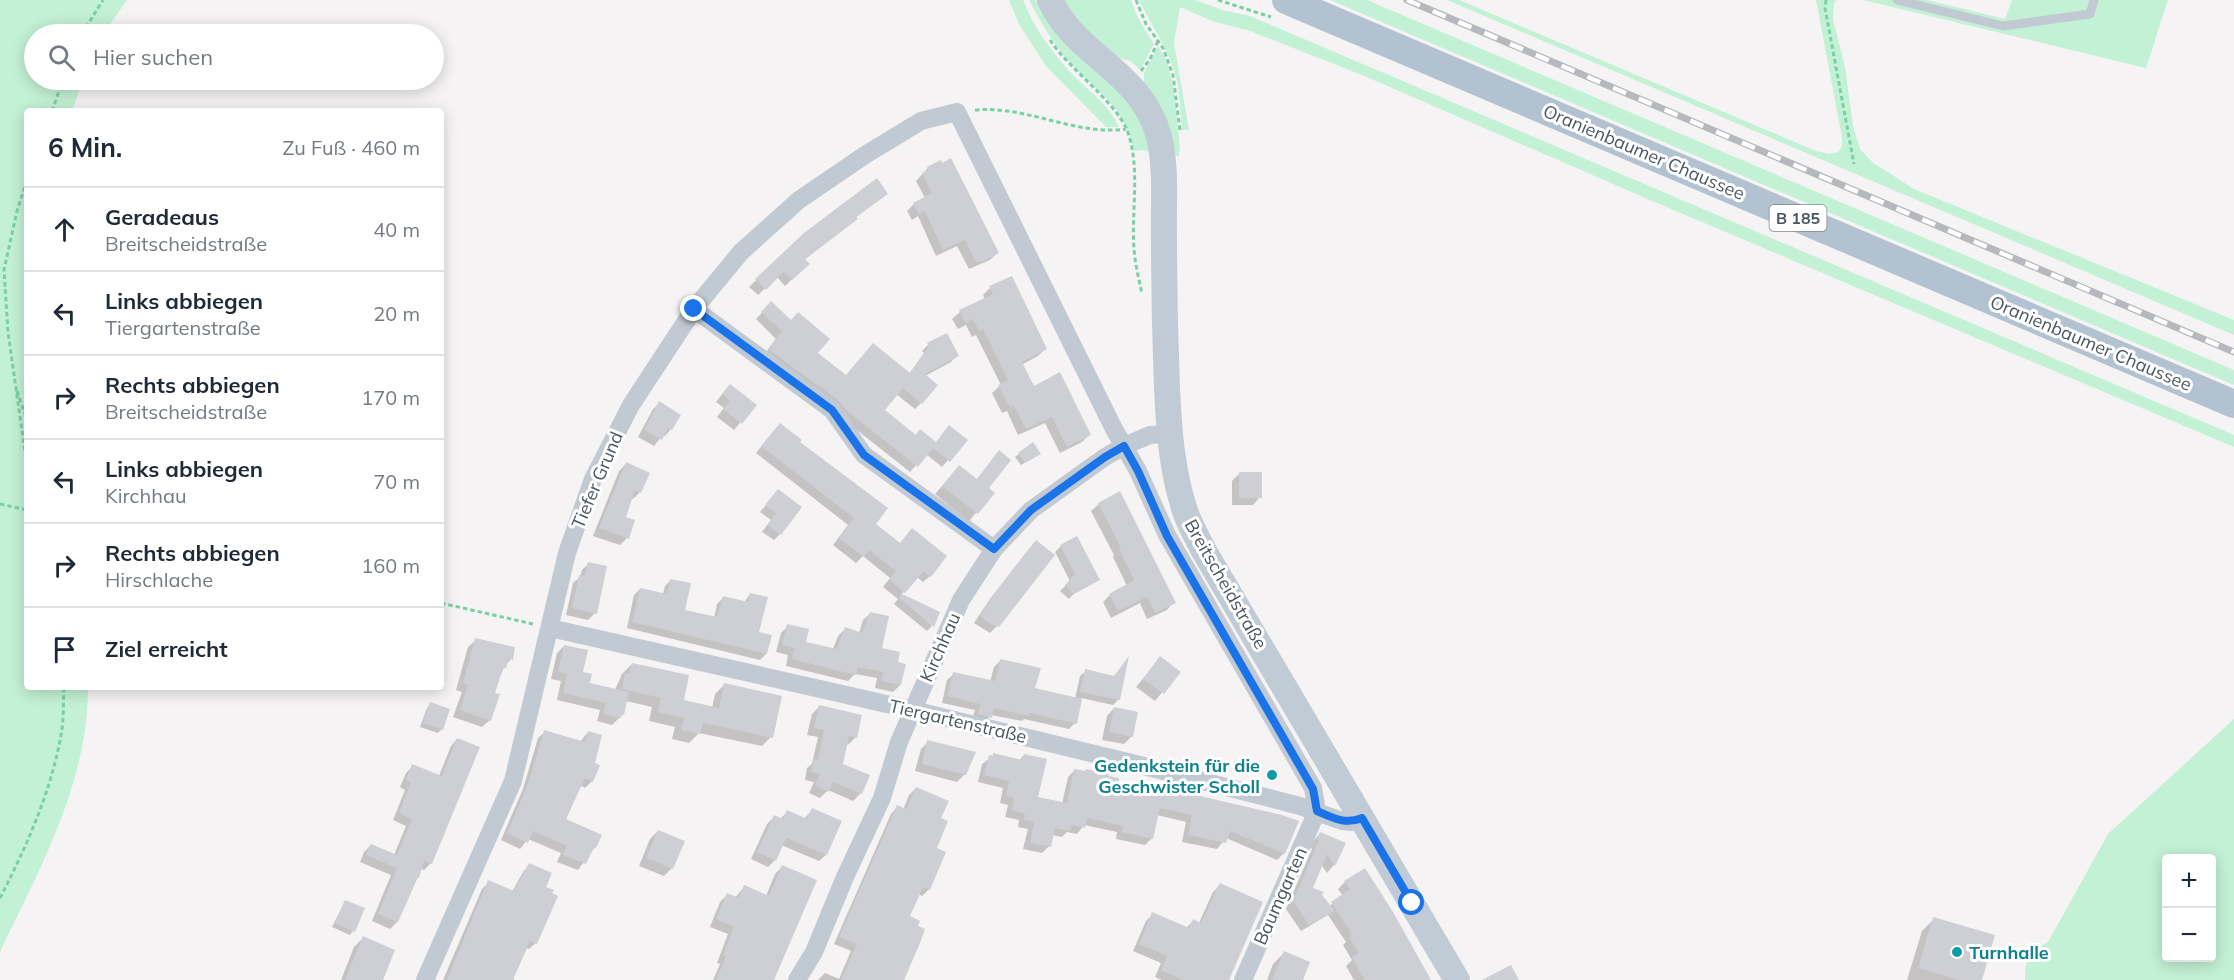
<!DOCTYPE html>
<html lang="de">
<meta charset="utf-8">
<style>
body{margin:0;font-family:Mulish,sans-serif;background:#f2f2f3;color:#1f2937}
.controls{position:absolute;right:18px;bottom:18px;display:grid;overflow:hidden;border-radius:6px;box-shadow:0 3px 15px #0003}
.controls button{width:54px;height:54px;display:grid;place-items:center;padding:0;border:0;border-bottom:2px solid #e0e1e3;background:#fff;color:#1f2937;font:30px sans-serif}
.stop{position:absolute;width:18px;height:18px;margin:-14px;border:4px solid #1a73e8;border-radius:50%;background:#fff}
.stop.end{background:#1a73e8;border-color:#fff;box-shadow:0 2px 6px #0008}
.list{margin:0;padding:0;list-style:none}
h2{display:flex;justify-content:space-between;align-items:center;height:78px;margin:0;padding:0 24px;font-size:26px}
h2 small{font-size:20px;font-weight:400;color:#747a83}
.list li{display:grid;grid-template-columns:39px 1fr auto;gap:18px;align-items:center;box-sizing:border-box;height:84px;padding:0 24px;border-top:2px solid #e0e1e3}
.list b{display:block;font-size:22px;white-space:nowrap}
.list p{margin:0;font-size:20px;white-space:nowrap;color:#747a83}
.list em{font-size:20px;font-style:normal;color:#747a83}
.icon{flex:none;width:33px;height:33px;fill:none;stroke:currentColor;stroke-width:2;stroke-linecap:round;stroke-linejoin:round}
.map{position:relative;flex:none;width:2234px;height:980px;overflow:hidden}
.search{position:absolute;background:#fff;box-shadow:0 3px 15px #0003;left:24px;top:24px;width:420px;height:66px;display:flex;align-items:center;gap:15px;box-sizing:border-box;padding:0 21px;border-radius:33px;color:#747a83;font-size:22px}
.panel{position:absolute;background:#fff;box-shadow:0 3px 15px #0003;left:24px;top:108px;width:420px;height:582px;border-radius:6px}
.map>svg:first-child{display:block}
</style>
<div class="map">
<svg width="2234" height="980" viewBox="0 0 2234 980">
<rect width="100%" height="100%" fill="#f5f3f3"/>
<path fill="#c3f1d5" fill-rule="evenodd" d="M0,0H127L103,34H34V80H83L72,111H27V251L25,274L27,295V687H88C88,783 40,868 0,952Z
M1009,0H1023C1035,31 1056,58 1079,81C1095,96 1110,107 1119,127H1106L1046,66L1020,26Z
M1029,0H1036L1048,21L1101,70L1137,112L1152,153L1144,150L1134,151C1122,103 1104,99 1073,66C1055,47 1041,23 1029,0Z
M1064,0H1131L1138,18L1154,44L1140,70L1131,61L1117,58L1074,20Z
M1139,0H1195L1222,10L1250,16L2234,435V447L1650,200L1362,75L1250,31L1212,21L1180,7L1174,43L1189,130H1182C1180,111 1180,91 1175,73C1167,47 1151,25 1139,0Z
M1330,0H1367L2234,370V385Z
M1447,0H1459L1816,151L1829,154L1838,152L1842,146V137L1816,0H1836L1834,3L1833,19L1845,67L1853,126L1860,149L1872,162L1914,189L2234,320V335Z
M1863,0H1927L2005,19L2012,0H2168L2146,68Z
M1158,46C1176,69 1177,120 1180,148L1179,157L1175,154H1170L1144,83V73Z
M2234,719V980H2025C2025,958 2028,952 2048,942L2108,834ZM2166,858H2212V958H2166Z"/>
<path fill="#0003" d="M928,168L997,253L990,260L969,269L957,246L936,256L918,216L912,220L907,211L914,204L925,198L916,181Z
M886,194L855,218L849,225L804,260L808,264L785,286L777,277L758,295L749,287L805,234Z
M990,288L1045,349L1038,356L1021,365L1034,388L1089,435L1082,442L1060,453L1045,423L1018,435L1007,411L1002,413L992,393L1001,385L976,335L972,337L966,325L958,329L952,319L960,312L985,299L983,295Z
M771,303L816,353L845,377L909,374L924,353L922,351L928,345L946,335L957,355L951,362L925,376L921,403L915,409L896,394L883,410L915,437L935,443L966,440L942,467L926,454L910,472L763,356L776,339L756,319Z
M723,393L755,405L734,430L717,417L724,408L716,402Z
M660,403L671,429L665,436L663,435L654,446L638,437L653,409Z
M773,432L798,443L874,524L930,576L923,582L917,577L901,595L932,626L927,631L894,604L898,599L883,587L890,578L863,556L856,563L833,545L848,525L756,453Z
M1032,444L1039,454L1021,465L1015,457Z
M999,452L987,489L993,493L969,521L935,494L959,467L976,480Z
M626,464L640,492L633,499L631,498L624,518L627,538L620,545L593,536L619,471Z
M1240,473L1260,497L1253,505H1232V481Z
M778,491L780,534L774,540L762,532L771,520L760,512Z
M1099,504L1174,602L1167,610L1147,619L1140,603L1111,618L1103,602L1110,595L1127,586L1113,557L1114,555L1091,511Z
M1061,546L1094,572L1069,599L1060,591L1070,581L1055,552Z
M1029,549L997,626L990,633L974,623L990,599Z
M589,563L595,613L588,620L566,615L573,583L580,577L582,570Z
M671,580L683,611L714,618L717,604L723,598L744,603L750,594L757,633L770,636L766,654L760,660L627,628L634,595L640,589L663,594L665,586Z
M871,613L880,649L896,664L900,685L893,692L875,688L877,678L855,674L848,681L786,666L788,655L776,652L781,633L788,626L805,643L833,649L838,636L845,629L859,633L863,620Z
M476,640L511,659L504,667L493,694L490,720L482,727L453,717L462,692L456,690L468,647Z
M564,646L588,684L615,690L622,674L632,664L682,701L712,708L715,694L725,684L771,737L762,746L699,733L689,743L672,739L675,727L649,721L652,707L626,701L623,714L612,725L597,721L600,710L557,700L561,681L551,679L557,653Z
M1160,658L1179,672L1155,701L1136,687Z
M1000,661L1034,690L1075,699L1080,676L1086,671L1119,699L1113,705L1081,698L1075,723L1069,729L1024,719L1022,721L991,715L984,723L972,720L975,710L942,703L947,680L954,674L990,682L994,667Z
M430,704L442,729L438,733L420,727L427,708Z
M819,707L856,737L848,745L846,744L841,764L861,793L853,801L828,790L820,798L809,793L814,782L805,780L807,768L812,764L818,737L807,735L812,714Z
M1114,708L1132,736L1124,744L1102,740L1107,716Z
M545,732L580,742L588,732L593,764L592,781L585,788L580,785L564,820L595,847L578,870L557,862L561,853L528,839L520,849L501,840L523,789L538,738Z
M457,739L431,863L424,870L421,869L397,922L390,929L372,921L391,875L360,862L364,852L371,845L394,855L406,826L393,820L405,790L400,787L406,773L413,766L439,776L451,746Z
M928,742L965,774L957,782L915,771L921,749Z
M994,755L1019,761L1024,755L1036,798L1062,804L1068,777L1075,770L1085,772L1086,770L1107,777L1116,784L1144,790L1149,785L1284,853L1277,860L1226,838L1217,849L1182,842L1186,822L1157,815L1152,838L1145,845L1116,839L1117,832L1084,825L1077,834L1067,832L1062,837L1052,835L1049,846L1042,853L1023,849L1028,829L1018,827L1019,820L1005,817L1008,805L1000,803L1003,788L978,782L982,764Z
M916,788L939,819L929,889L922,896L919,894L908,917L902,980H818L825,973L839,979L851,951L834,944L891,814L897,807L903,810L909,795Z
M812,810L826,855L819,861L781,845L775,860L768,867L751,859L767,824L774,817L780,819L787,812L804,819Z
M658,831L672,868L664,876L639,866L650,839Z
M1321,833L1344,844L1334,865L1327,873L1321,864L1311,888L1321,895L1329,906L1343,896L1338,889L1345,882L1429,980H1354L1346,966L1352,960L1343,945L1346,942L1328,915L1301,931L1286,909L1312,849L1310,847L1313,841Z
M529,865L544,887L536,943L529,949L526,948L513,978L514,980H443L482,889L489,882L512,892L523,872Z
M782,867L772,980H713L720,964L717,963L728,934L710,927L720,902L728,894L735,898L744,887L766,896L775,874Z
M1220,885L1228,980H1162L1155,977L1161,963L1133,951L1146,921L1153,914L1186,928L1193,921L1199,923L1213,892Z
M345,901L353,931L350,935L332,927Z
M1934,919L1981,980H1907L1922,931Z
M363,938L381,980H341L354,947Z
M1284,953L1301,980H1267L1273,964Z"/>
<path fill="#cdcfd5" d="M951,158L999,253L982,262H976L965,240L943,250L925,211L919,214L913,203L932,193L922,173L928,170L927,167L941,160L942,163Z
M877,178L888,194L856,217L858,219L805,259L810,264L792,280L784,271L766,290L755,279L804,233Z
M1012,276L1047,349L1022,362L1034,386L1060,372L1091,435L1067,447L1052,417L1026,429L1014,405L1010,407L998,385L1008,380L983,329L979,331L973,319L965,323L959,310L993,294L989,286Z
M771,301L791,320L798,312L830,339L818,353L846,375L873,343L910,373L929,346L927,343L947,333L959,356L925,374L938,385L922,404L903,388L885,410L916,435L920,429L936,442L949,425L968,440L950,462L933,448L918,467L847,411L839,401L768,349L782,331L761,312Z
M730,384L757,405L742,424L723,409L730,401L722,394Z
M659,401L681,415L672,430L668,428L662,440L644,430Z
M780,423L802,440L800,442L888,508L876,524L900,543L912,528L947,556L931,577L924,571L905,593L889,579L896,571L869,550L864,557L839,538L854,518L761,446Z
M1033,442L1041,454L1025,463L1018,453Z
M999,450L1011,460L989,488L995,493L978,514L942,486L959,465L977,479Z
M626,462L650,473L641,493L635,490L626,517L635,520L629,539L599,528Z
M1239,472H1262V498H1239Z
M778,489L802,507L781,535L767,525L776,513L765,505Z
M1120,491L1176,603L1155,613L1147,597L1118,611L1109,594L1134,580L1119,549L1121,548L1098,503Z
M1077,536L1100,580L1074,594L1065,585L1075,574L1060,545Z
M1036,540L1055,555L999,627L989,623L980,616L997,590Z
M588,562L607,566L597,614L572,608L579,575L585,576Z
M670,579L691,583L685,610L717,617L723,596L748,602L750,593L768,597L759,632L772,635L767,654L632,622L640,588L667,594Z
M902,594L940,612L934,627L899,598Z
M870,612L889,616L882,648L900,652L898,662L906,664L901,685L881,681L883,672L858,667L856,675L792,659L794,648L782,645L787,624L809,629L806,642L837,649L845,627L862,633Z
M475,638L515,647L513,660L508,659L506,668H503L495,693L500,694L491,721L460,710L468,685L463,683Z
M564,645L588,650L583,672L592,674L590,683L629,692L624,715L622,714L621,718L603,714L606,703L563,693L567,674L558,672Z
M1129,656L1120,700L1080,692L1085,669L1114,676Z
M1160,656L1181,672L1164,694L1143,679Z
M1000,659L1041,668L1035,688L1082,699L1077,724L1030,713L1029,716L994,708L992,718L978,714L980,704L947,696L953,672L995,681Z
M632,663L689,675L684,700L719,708L724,683L782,696L773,738L703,723L700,734L681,730L684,718L658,712L661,698L622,689L625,673L629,674Z
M430,702L450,709L443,730L423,723Z
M819,705L862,715L857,738L849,736L843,764L870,775L862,794L833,782L828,792L815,785L820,774L811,772L814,759L818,760L824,730L814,728Z
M1114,707L1138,712L1133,737L1109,732Z
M544,730L585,742L588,731L602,735L595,763L600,765L593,782L585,778L566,819L602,835L596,848L594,847L586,864L563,855L567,846L533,831L528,843L507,833L529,781Z
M457,738L480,747L432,864L424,861L419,878L418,877L398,922L378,914L397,868L366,855L371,844L397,855L412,819L399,813L411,782L406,780L412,764L442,776Z
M927,740L976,752L966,775L922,764Z
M993,753L1022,760L1024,754L1047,759L1038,797L1067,803L1074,769L1086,771V769L1109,774L1108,776L1119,778L1118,783L1147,789L1148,784L1282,815L1299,821L1285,854L1230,831L1226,843L1188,835L1192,815L1160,808L1153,839L1122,832L1123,826L1087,818L1085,828L1072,825L1070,831L1055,828L1051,847L1030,843L1034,822L1024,820L1025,814L1012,810L1014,798L1006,796L1009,781L984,775L989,755L993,756Z
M916,787L949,801L941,818L948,821L937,848L946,852L930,890L923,887L910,916L920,921L918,926L925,929L920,943L904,980H841L857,944L839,937L897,805L906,809Z
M812,808L842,821L827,855L786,838L776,861L757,852L774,815L783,819L787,810L807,819Z
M658,830L685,841L673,869L646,858Z
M1320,832L1346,843L1335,866L1327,854L1313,888L1324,892L1322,895L1335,911L1309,925L1293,901L1319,840L1317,838Z
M529,863L552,873L546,887L554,890L552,893L558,896L537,944L530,941L513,980H447L488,880L514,891Z
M782,865L817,880L774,980H716L726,957L723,955L734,927L716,919L727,893L739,898L744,885L769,896Z
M1365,868L1393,912L1431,980H1365L1352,957L1359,953L1349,937L1352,934L1331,902L1350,889L1344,881Z
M1220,883L1263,902L1229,980H1184L1161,970L1167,956L1139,944L1152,912L1189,928L1193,919L1201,923Z
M345,900L365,908L355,932L335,923Z
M1933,917L1995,935L1982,980H1959L1918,968Z
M363,936L395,950L383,980H345Z
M1284,951L1310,962L1303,980H1272Z
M1511,965L1519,980H1482Z"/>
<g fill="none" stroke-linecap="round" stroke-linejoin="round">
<path stroke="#7ad0a6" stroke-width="3" stroke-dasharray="4.5 3" stroke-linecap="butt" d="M1136,0L1146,24L1163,48L1173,75L1180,130
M1218,0L1271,17
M1826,0L1825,8L1854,164
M82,34L103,0
M1050,40C1070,70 1114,100 1127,130C1141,167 1131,210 1134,249C1135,264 1139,279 1142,294
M1141,71L1150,59L1158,41
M975,110C1026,105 1075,136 1126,129
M52,111L63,80
M27,180L17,211L4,270L8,332L27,466
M17,391L27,420
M0,504L27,510
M441,603L533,624
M0,898C27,846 53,787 62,729C64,715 63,701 64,687"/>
<path stroke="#c1cad2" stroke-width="9" d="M1897,0L2003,26L2090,14L2094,0"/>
<path stroke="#c1cad2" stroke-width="18" d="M694,309L832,410L864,455L994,549
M550,628L913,710L1132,763L1300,806L1342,821L1352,822L1362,818
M425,980L513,781L567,553L593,479L631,405L694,309L741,252L799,200L865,155L921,121L957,112L1114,429L1138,471L1167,535L1313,788L1317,811L1243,980
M797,980L814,952L845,877L882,798L899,742L961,600L994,549L1031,510L1105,457L1124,446L1150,435L1170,434"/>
<path stroke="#c1cbd6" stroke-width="26" d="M1050,0C1076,57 1142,71 1159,137C1167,169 1163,205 1164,238C1164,288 1165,338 1167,388C1169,431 1172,473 1186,514C1191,527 1198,539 1204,551L1457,980"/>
<path stroke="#b3c2d1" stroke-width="28" d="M1286,0L2234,404"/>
<defs>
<path id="rail" d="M1407,0L2234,352"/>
</defs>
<use href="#rail" stroke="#b5b8bd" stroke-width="7"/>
<use href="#rail" stroke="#fff" stroke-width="4.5" stroke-dasharray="14" stroke-linecap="butt"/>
</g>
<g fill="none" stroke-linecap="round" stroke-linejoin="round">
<path stroke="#1a73e8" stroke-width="8" d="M694,309L832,410L864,455L994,549L1031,510L1105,457L1124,446L1138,471L1167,536L1313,789L1317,811C1334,818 1345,825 1362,818L1412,903"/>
</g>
<g fill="#0f9aa8" stroke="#fff" stroke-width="2">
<circle cx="1272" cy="775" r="6"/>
<circle cx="1957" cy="952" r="6"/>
</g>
<g text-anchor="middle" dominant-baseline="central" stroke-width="6" stroke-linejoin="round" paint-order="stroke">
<rect fill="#fff" stroke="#808990" stroke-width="1.5" x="1769.5" y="205" width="57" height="26" rx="4.5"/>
<g font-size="16" font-weight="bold" fill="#4a5661">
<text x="1798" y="218">B 185</text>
</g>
<g font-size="18" fill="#4a5661" stroke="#fff">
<text transform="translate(1644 152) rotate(23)">Oranienbaumer Chaussee</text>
<text transform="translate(2091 343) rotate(23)">Oranienbaumer Chaussee</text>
<text transform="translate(597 480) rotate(-67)">Tiefer Grund</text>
<text transform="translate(1226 584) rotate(60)">Breitscheidstraße</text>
<text transform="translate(940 647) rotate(-66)">Kirchhau</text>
<text transform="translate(958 721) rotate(13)">Tiergartenstraße</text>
<text transform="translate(1280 896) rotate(-66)">Baumgarten</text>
</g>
<g font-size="18" font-weight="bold" fill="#0d838f" stroke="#fff" text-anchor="end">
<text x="1260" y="765">Gedenkstein für die<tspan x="1260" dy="21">Geschwister Scholl</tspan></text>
<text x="1969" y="952" text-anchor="start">Turnhalle</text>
</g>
</g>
</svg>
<div class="controls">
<button>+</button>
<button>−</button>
</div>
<div class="stop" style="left:1412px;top:903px"></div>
<div class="stop end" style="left:694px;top:309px"></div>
<div class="search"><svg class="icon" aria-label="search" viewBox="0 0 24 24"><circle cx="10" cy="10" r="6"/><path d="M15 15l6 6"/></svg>Hier suchen</div>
<section class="panel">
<h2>6 Min.<small>Zu Fuß · 460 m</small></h2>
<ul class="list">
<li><svg class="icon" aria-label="ahead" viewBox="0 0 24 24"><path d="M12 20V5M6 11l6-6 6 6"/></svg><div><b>Geradeaus</b><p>Breitscheidstraße</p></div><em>40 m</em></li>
<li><svg class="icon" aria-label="left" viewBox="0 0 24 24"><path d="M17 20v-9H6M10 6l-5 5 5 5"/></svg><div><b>Links abbiegen</b><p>Tiergartenstraße</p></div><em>20 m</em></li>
<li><svg class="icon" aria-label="right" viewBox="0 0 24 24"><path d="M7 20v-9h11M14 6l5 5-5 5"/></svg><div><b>Rechts abbiegen</b><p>Breitscheidstraße</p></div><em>170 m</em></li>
<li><svg class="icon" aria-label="left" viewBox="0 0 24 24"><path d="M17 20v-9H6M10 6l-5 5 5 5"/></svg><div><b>Links abbiegen</b><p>Kirchhau</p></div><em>70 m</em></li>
<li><svg class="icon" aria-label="right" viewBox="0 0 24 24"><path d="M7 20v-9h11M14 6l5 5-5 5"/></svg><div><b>Rechts abbiegen</b><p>Hirschlache</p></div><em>160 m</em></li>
<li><svg class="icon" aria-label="arrive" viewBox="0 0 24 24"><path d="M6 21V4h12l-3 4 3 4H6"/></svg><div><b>Ziel erreicht</b></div></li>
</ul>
</section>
</div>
